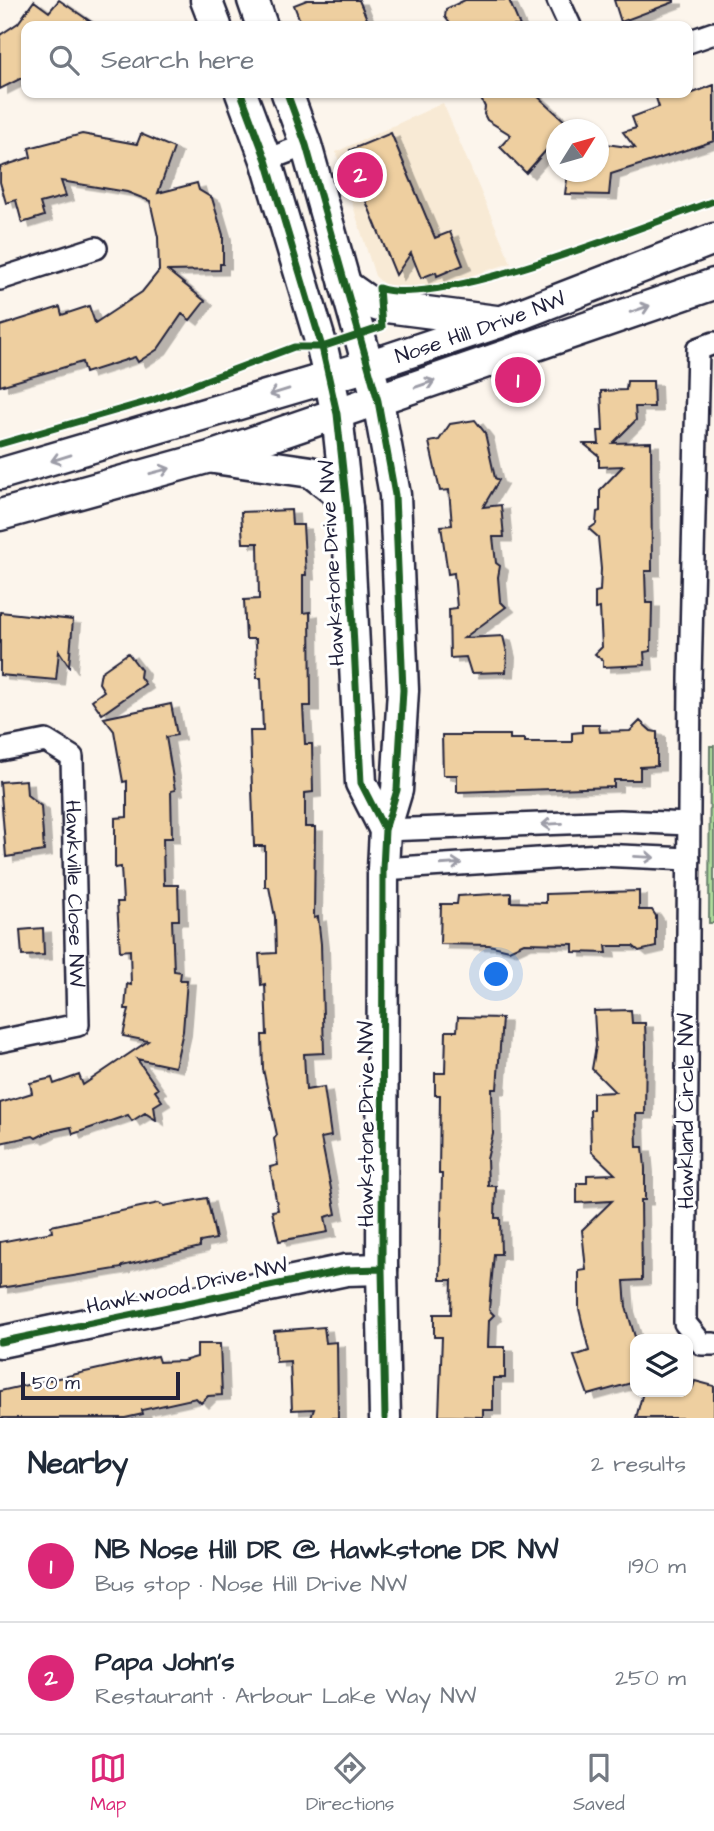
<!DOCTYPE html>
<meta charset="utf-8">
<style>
body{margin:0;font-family:"Architects Daughter",sans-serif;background:#f2f2f3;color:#1f2937}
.controls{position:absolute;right:21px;bottom:21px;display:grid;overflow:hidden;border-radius:14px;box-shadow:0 2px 5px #0004}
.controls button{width:63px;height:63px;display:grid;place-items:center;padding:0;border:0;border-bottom:2px solid #e0e1e3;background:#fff;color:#1f2937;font:35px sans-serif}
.compass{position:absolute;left:546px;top:119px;width:63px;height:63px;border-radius:50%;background:#fff;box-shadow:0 2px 5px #0004;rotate:53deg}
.scale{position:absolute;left:21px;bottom:18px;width:159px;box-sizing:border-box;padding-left:7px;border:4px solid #22223b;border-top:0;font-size:19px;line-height:24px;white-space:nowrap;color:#22223b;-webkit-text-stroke:5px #fff;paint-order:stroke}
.you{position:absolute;left:497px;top:975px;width:24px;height:24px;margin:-18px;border:5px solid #fff;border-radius:50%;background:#1a73e8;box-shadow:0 0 0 10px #1a73e833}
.badge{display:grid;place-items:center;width:46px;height:46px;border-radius:50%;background:#db2777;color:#fff;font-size:23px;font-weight:700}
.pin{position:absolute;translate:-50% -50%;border:4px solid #fff;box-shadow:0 2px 7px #0006}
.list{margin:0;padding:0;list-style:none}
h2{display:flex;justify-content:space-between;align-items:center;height:91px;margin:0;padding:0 28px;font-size:30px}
h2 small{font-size:23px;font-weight:400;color:#747a83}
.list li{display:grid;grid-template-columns:46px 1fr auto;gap:21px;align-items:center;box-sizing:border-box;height:112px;padding:0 28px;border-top:2px solid #e0e1e3}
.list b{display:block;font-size:26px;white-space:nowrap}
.list p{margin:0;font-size:23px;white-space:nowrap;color:#747a83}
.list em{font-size:23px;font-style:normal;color:#747a83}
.icon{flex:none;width:38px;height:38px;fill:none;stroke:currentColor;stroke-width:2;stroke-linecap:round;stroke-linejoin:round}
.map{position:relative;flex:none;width:714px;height:1418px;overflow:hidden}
.search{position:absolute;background:#fff;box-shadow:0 2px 5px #0004;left:21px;right:21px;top:21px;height:77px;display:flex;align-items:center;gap:18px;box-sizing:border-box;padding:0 24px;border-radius:14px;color:#747a83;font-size:26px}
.sheet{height:315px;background:#fff}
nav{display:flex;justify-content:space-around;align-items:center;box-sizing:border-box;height:98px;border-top:2px solid #e0e1e3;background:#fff;font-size:19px;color:#747a83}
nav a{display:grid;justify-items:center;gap:4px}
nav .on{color:#db2777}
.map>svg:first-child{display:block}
</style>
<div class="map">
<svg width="714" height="1418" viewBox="0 0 714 1418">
<defs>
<pattern id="park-tufts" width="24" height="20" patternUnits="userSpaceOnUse" patternTransform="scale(1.75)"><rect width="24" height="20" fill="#aedc9c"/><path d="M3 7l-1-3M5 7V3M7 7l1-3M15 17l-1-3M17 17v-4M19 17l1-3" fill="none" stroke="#95bc87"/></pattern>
<filter id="shadow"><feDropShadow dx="8" dy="4.5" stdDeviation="0" flood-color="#0004"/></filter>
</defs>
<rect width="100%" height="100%" fill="#fcf5ec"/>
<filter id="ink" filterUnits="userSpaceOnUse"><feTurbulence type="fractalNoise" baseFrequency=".0143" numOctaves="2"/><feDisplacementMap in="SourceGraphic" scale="14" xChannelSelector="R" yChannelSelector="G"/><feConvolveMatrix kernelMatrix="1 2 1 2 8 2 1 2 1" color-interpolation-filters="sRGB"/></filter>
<g filter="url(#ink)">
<path fill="#f8ead5" d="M443,103L511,263L412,294L390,290L375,276L336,152Z"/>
<path fill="url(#park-tufts)" stroke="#687f6c" stroke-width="2" d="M710,746H714V923H709Z"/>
<path fill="#eecfa0" stroke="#22223b" stroke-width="2" filter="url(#shadow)" d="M59,0L97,26H26V76L0,89V35L18,23L34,1L49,12Z
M307,0H359L370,26H302L294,5Z
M465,0H509L520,26H452L445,17L446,9Z
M614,0H674V2L621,22Z
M714,85V141L611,174L609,195L565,194L568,172H598V143L635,148L623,132L636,128L632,117L659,107L656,98L671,93H693Z
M489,93H534L569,125L565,130H556V139L526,173L500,147L511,135L487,120L484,114L485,107L480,97Z
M391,133L435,238L450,232L463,265L437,276L436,272L421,278L411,253L396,275L350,162L354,160L350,150Z
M82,134L137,144L141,134L174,148L158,193L197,183L199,190L212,198L223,235V264H220V270L168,271L205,301L190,320L182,314L158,349L138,362L135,357L85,373L82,362L0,386V326L60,307L62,315L89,306L95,323L142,292L159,271L158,237L150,201L127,192L61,181L66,196L40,203L44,216L22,223L16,200L6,203L0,182V167L31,157L29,148Z
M627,381H653L654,407H635L636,420L613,443L651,442L652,571H645L646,603H652L651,651L644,652L645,665L603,667V661L595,654L602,647L600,608L595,609V592L600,591L601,569L598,537L589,529L596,524L597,512L600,511V490L623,466L599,467V456L584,444H599L598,431H603L601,391L626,390Z
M475,420L485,433L495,478L499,480L483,507L501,505L504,537H493L496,563L500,566L498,577L500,601L506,607L464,638L503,636L507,653L506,672L471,673L466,657L450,658L449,609L457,608L454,573L448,574L441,526L452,525L449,490L440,491L429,442L439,440L450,424Z
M291,510L292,525H303L306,575H303V613L310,612L311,706H303L305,744H312L313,792L305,793V827H315L314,918L318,917L321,944L324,1053L304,1054L306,1090L324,1087L331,1136L321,1138L336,1214L325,1217L328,1232L279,1241L272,1211L278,1210L270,1167L278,1165L274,1139L277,1135L263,1069L262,1035H267L265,984L261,985L259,954L276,953L275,917L269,887H265V846H254L250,731H263L261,678H257L256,639H246L244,600L259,599L258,543H243L241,512Z
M0,612L73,620L69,666L59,651L56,680L0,675Z
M128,653L141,670L140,677L145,684L102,714L92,700L104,691L99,683L101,672Z
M171,704L177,735L166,737L175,790L171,791L172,838H163L164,885H178L179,920H172L174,971L181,972L180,980H187L183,1031L175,1067L137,1059L158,1089L155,1091L162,1101L154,1106L156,1120L145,1113L132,1121L128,1115L73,1134L71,1127L48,1132L36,1138L33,1136L0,1143V1103L32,1093L30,1083L52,1078L54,1084L79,1075L83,1085L148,1041L123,1036L129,1009H125L127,984L131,985L130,950L120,951L117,902H123L121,867L115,868V818L127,817V781L123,782L114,731L104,718Z
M640,721L651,731L657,732V766L640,767V780H614V787L457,792V775H443L442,735H510V739H525V742H572V733L582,732V725H599L600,732L630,731Z
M26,780L27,795L41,806L44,851L6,857L0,782Z
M639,891V910H652L656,916V947L639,951L633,946H606L607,953L573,952V944L524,943L509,950L489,945L440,944L441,904H457L458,896L511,893V902L546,903V894Z
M43,928L44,955L22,956L20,930Z
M631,1010L632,1023H645L646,1046L645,1114H636L637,1147H643L645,1168V1200H641L642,1280L624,1281L626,1307L635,1337V1382L588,1395L574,1356L589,1351L579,1309V1271L586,1270L582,1230L612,1201L577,1203V1183H587V1175L615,1174L591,1151L590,1110L593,1109V1093L615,1092L592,1069L596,1046L594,1011Z
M458,1017L502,1018L497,1089H492L493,1134L487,1159L488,1186H496L495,1218H500L501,1254H494L489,1310L494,1315L489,1320L488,1347H505V1378H493V1410H483V1417L439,1416L442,1337H434V1314H451L452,1280H440L442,1174H439L440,1095H435V1073H445L446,1031H457Z
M207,1198L216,1239L200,1242V1247L122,1266V1268L0,1288V1242L52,1232L51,1226L88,1218L159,1203L164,1206Z
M324,1327L326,1343L337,1342L338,1418H311L314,1409L292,1410L290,1361L276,1362L274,1331Z
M197,1344H220L222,1395L208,1396L201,1403L196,1398L142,1410L143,1414L125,1418H0V1391L157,1356L159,1362L183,1361L197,1357Z
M695,1381L714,1386V1418H636L643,1392H688V1386L693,1387Z"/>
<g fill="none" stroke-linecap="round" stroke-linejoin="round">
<defs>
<g id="street">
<path d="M558,0L570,26"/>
<path d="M688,42L714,33"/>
<path d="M266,160L306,145"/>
<path d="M0,279L96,248"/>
<path d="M714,343L698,349L690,679L685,1323L702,1344H714"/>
<path id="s1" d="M0,750L46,741L72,757L78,1025L0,1041"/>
<path d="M385,830L620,821L689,824"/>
<path d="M383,869L599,855L689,859"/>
</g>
<g id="secondary">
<path d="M206,0L216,26"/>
<path d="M253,0L262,26"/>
<path d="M241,93L266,160L322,347L337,414L347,508L361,783L385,830"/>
<path d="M287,93L306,145L378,401L395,495L403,690L397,790L385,830L383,869L382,1269L385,1418"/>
<path d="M345,285L369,302L379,306L496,321"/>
<path d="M214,458L311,472L334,490L347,508"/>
<path id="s2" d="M0,474L368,366L500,322L714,239"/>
<path d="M0,515L210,457L714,284"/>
<path d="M0,1342L346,1270L382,1269"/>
</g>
</defs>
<use href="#street" stroke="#22223b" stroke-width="26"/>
<use href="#secondary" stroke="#22223b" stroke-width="35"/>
<use href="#street" stroke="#fff" stroke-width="21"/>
<use href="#secondary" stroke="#fff" stroke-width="30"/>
<defs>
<path id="cycleway" d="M241,93L266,160L322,347L337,414L347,508L361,783L385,830
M287,93L306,145L378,401L395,495L403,690L397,790L385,830L383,869L382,1269L385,1418
M0,444L153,400L294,347H322L382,327L379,288C439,310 647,224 714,201
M0,1342L346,1270L382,1269"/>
</defs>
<use href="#cycleway" stroke="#fff" stroke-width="11"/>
<use href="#cycleway" stroke="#1b5e20" stroke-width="7"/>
</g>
<defs><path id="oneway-shaft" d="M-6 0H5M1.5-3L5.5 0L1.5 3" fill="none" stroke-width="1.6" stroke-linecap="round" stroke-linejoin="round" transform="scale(1.75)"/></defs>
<g stroke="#9c9ca7">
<use href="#oneway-shaft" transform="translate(640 309) rotate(-19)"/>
<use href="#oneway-shaft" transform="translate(425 384) rotate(-19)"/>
<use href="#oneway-shaft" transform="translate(279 392) rotate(163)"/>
<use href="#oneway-shaft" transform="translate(61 458) rotate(163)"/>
<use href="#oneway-shaft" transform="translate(160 471) rotate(-15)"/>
<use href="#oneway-shaft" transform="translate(552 824) rotate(177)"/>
<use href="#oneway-shaft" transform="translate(644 857) rotate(3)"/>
<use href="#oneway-shaft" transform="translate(451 864) rotate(-4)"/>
</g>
</g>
<g text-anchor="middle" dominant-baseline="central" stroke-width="6" stroke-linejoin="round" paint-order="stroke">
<g font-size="21" fill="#22223b" stroke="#fff">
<text stroke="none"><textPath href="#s2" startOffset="502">Nose Hill Drive NW</textPath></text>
<text transform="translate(332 563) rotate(-93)">Hawkstone Drive NW</text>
<text stroke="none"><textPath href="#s1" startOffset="214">Hawkville Close NW</textPath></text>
<text transform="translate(686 1111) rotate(-90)">Hawkland Circle NW</text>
<text transform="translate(366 1124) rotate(-90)">Hawkstone Drive NW</text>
<text transform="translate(187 1286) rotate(-12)">Hawkwood Drive NW</text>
</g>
</g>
</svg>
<div class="controls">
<button><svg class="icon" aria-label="layers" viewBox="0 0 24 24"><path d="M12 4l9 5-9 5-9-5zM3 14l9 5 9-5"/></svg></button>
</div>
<svg class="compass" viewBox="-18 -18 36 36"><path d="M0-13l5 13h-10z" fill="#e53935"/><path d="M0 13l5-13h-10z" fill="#747a83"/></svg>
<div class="scale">50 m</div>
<div class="you"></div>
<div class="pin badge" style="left:518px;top:380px">1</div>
<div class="pin badge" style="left:360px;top:175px">2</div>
<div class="search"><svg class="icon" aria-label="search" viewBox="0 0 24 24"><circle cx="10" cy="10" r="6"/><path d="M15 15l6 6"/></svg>Search here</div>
</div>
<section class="sheet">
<h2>Nearby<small>2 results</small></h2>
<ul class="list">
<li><span class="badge">1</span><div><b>NB Nose Hill DR @ Hawkstone DR NW</b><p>Bus stop · Nose Hill Drive NW</p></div><em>190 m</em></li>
<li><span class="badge">2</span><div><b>Papa John's</b><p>Restaurant · Arbour Lake Way NW</p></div><em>250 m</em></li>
</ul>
</section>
<nav>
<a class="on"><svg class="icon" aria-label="map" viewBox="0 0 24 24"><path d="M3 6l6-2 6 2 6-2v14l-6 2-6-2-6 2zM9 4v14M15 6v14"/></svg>Map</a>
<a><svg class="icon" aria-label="directions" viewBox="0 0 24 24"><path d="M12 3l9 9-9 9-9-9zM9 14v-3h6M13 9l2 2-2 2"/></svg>Directions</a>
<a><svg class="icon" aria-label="saved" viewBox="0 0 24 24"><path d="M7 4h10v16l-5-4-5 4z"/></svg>Saved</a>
</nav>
